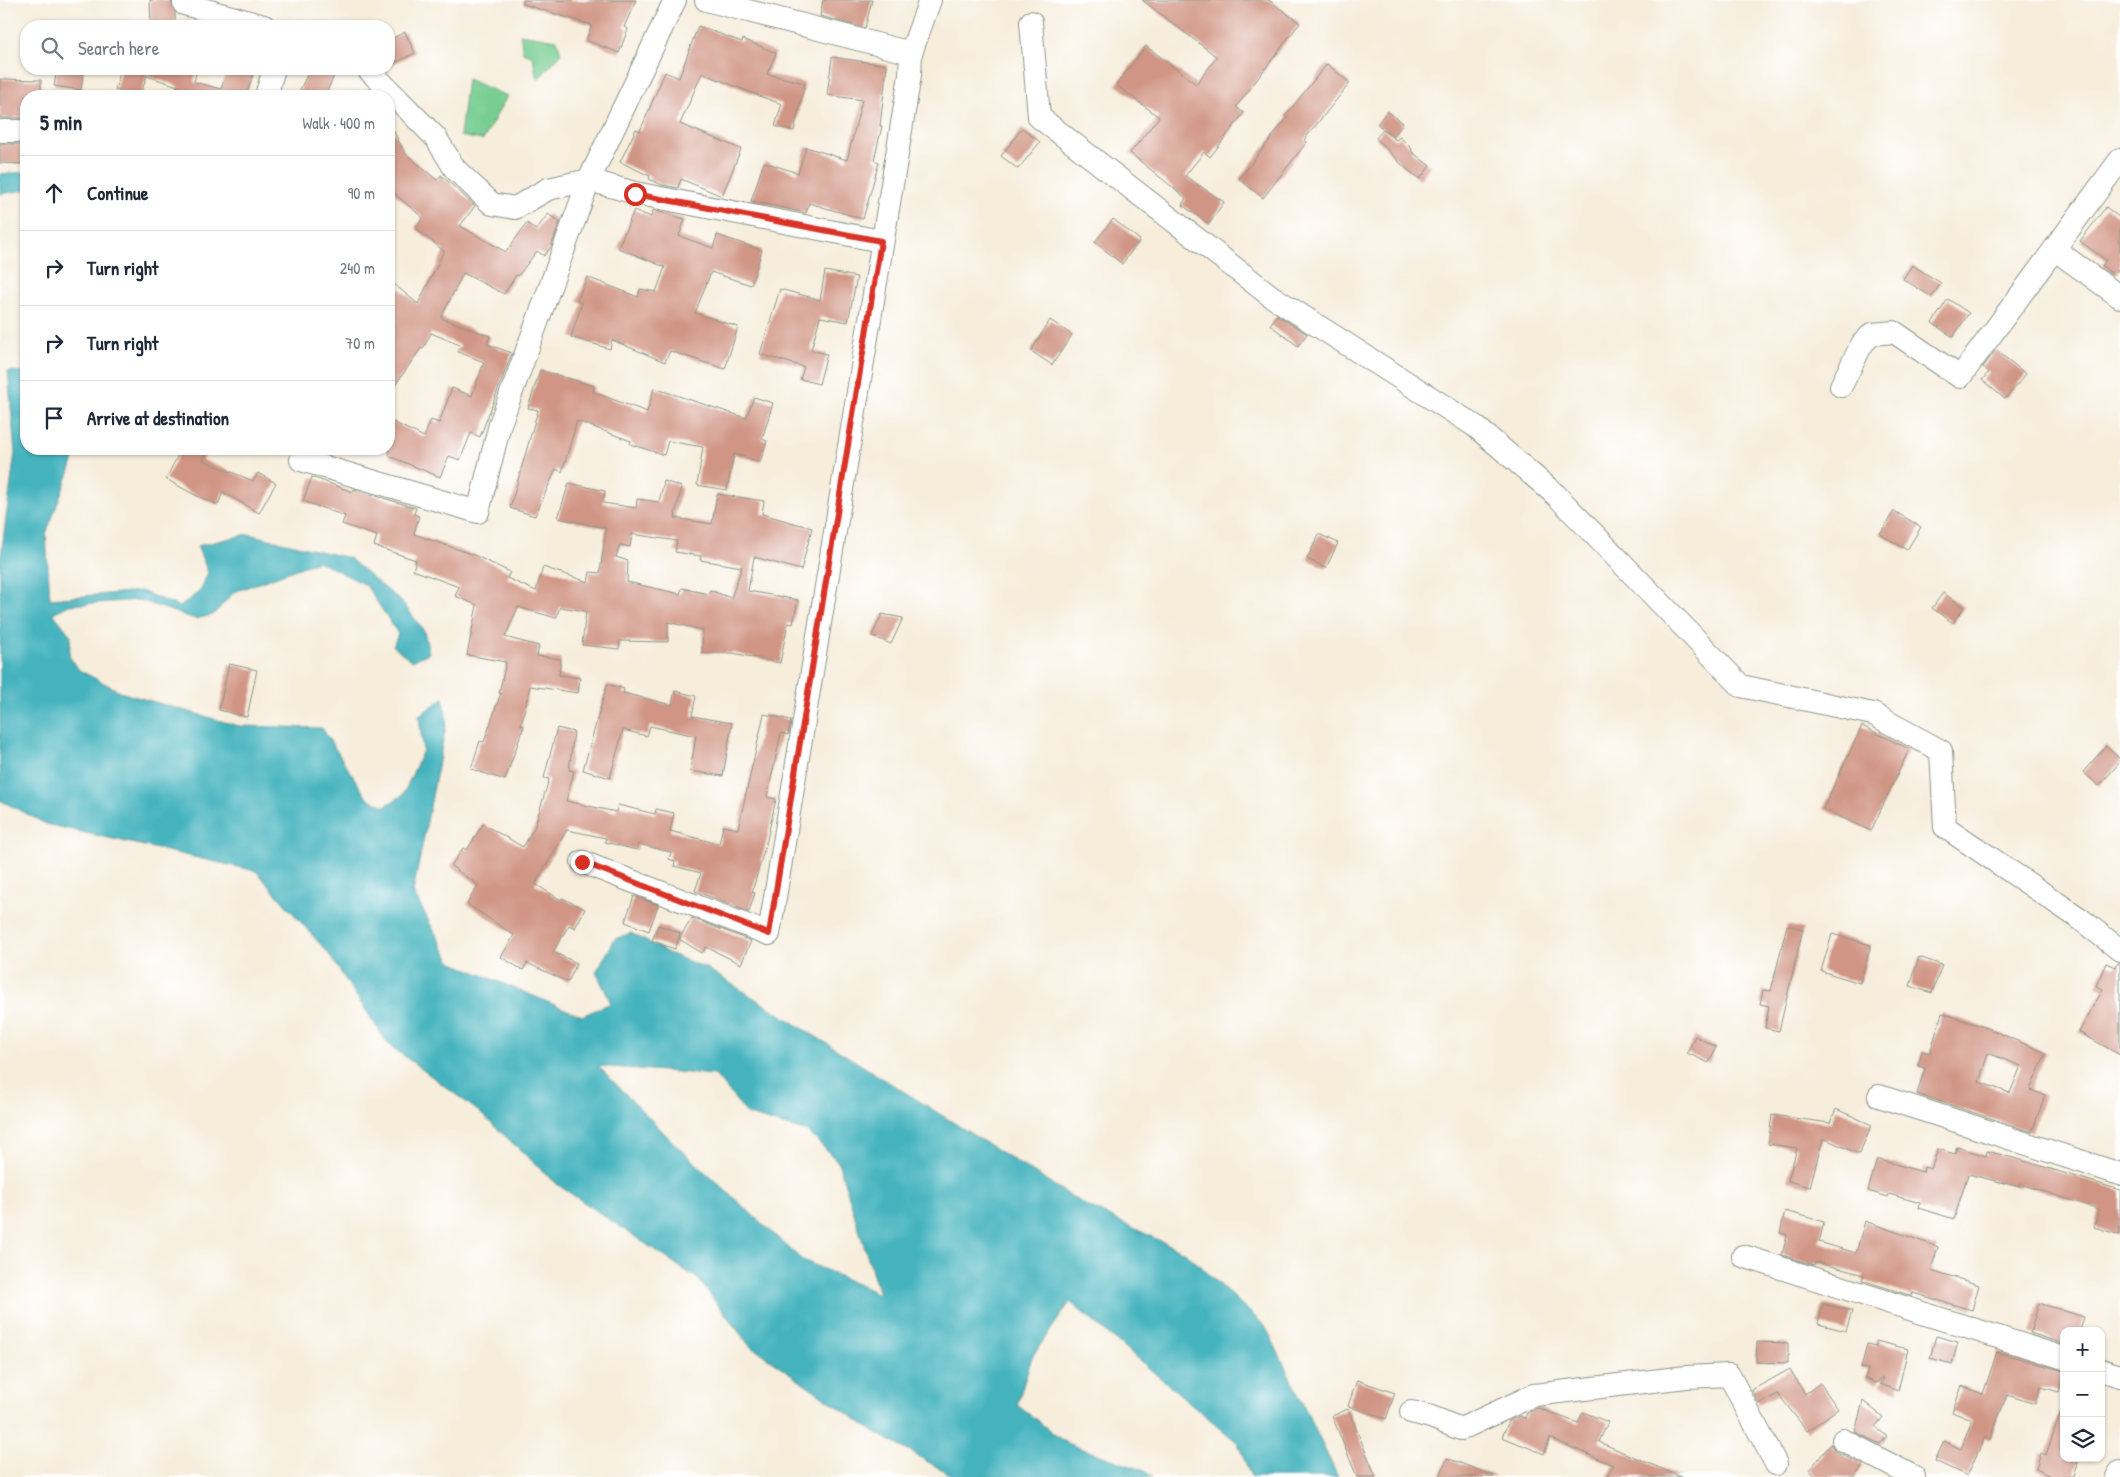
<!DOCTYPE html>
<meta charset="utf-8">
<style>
body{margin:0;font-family:"Patrick Hand",sans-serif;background:#f2f2f3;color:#1f2937}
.controls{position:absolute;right:15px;bottom:15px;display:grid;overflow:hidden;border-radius:10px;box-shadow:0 1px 4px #0004}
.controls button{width:45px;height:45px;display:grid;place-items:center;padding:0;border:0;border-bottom:1px solid #e0e1e3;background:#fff;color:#1f2937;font:25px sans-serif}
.stop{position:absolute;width:15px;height:15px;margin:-11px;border:4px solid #d93025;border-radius:50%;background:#fff}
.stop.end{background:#d93025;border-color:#fff;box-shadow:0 1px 5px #0008}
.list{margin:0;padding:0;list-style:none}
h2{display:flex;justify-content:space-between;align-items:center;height:65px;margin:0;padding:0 20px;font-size:21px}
h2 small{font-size:16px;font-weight:400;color:#747a83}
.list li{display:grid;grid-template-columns:32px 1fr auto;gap:15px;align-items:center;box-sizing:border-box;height:75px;padding:0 20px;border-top:1px solid #e0e1e3}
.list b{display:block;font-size:19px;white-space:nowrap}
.list em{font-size:16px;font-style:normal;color:#747a83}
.icon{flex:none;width:28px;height:28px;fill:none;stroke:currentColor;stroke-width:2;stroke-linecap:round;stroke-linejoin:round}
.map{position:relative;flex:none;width:2120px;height:1477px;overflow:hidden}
.search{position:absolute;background:#fff;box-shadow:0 1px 4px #0004;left:20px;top:20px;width:375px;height:55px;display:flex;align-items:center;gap:12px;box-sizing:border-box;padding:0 18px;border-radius:20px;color:#747a83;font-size:19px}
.panel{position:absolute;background:#fff;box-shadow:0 1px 4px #0004;left:20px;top:90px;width:375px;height:365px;border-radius:20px}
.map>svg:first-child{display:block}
</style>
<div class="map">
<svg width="2120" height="1477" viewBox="0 0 2120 1477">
<rect width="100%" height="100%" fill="#fff"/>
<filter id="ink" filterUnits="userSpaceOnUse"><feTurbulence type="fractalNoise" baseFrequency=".02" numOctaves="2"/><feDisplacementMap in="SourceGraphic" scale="10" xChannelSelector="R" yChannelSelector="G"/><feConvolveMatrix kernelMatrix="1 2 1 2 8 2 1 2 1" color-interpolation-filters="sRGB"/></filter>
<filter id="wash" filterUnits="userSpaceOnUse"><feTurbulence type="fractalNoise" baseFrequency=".0096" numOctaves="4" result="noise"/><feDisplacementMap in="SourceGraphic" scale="20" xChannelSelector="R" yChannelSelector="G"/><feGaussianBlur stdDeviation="1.12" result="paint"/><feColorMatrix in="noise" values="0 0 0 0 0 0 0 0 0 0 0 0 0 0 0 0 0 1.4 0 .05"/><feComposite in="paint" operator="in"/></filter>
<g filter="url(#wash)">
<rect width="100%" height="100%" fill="#f6eddb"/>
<path fill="#77cd92" stroke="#4b8563" d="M520,34L557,40L561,54L537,80L533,57L523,52Z
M467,79L507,96L483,140L460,136Z"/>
<path fill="#44b3be" stroke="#327879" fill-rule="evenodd" d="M26,172V190L0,194V174Z
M8,371L26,372V449H78L46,534L50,599L141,591L180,607L201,590L208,572L197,546L248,534L349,558L403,603L424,631L429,653L412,661L393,646L398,634L366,585L318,561L234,592L213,615L195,619L139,600L69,605L53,613L71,636L69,656L79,670L123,693L239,726L322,728L367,798L385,806L403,795L423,750L419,716L443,698L447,721L413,892L451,962L582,1016L611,1003L596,972L615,939L631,933L668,953L706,968L1087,1206L1186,1253L1266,1327L1338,1477H1251L1238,1443L1070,1302L1032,1357L1017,1405L1066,1443L1145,1471L1152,1477H955L873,1431L749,1345L698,1279L558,1185L478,1111L388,1044L328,953L256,871L46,824L0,800V562L15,453ZM598,1066L715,1075L748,1115L808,1132L838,1162L879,1294L801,1259L680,1149Z"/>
<g id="blocks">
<path fill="#d09584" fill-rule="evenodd" d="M150,0H171L175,13V26H151Z
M523,0H636L624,27L628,29L619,53L586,40L592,25L523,4Z
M823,0H872L865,28L820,16Z
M1142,0H1269L1300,23L1236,107L1244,113L1210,157L1204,152L1185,176L1224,202L1209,224L1182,205L1186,198L1130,153L1159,117L1116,85L1146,46L1196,84L1217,57Z
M698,26L742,42L743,39L776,53L767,74L805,83L794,131L775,126L782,104L762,97L702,73L680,124L741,149L722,196L681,179L678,188L662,185L649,179L650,176L620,162L636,129L640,131L665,72L679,78Z
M405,32L415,53L389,66V40Z
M832,57L887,65L880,126H882L874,160L879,162L863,219L809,203L806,213L751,201L764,162L798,173L806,147L847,160L862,100L827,95Z
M1327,64L1350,83L1304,140L1307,142L1263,198L1239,179L1287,118L1285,116Z
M57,69H84L81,90L54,86Z
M121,69H197L194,82L221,89L228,69H255L246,96H236L226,93L225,96H176L178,86L147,76L140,96H133L115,90Z
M310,69H337L325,96H297Z
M0,79L41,80V96H26L25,118H0Z
M1387,111L1403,123L1394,136L1377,124Z
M389,122L405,153L437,180L441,175L475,206L460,226L506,252L527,223L536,230L548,214L560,222L551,247L544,256L537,251L518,276L516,275L504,294L463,273L441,318L490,336L487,344L512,353L480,437L471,433L460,460L449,456L440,477L389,456V420L424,437L431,420L439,423L452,388L472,396L484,362L458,352L460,345L431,333L423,349L421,348L389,394V280L418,304L444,251L415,228L423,218L389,189Z
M1022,128L1040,142L1018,169L1001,156Z
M1383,130L1396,140L1400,137L1412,149L1411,151L1430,166L1420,179L1403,166L1376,138Z
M0,144H24L23,164L0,163Z
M2106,207L2120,218V271L2118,270L2114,275L2102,266L2106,260L2080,241Z
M634,210L651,217L653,210L685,219L679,236L713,248L717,235L762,250L751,285L711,272L695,313L738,327L725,369L670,351L665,362L612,340L610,349L571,337L582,303L577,301L587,277L638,297L640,289L656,292L665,267L618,248Z
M1113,219L1140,240L1122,264L1095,242Z
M1912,265L1941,283L1932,297L1903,279Z
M825,271L857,277L848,322L820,317L811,350L827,354L819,384L800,379L804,367L760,354L780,289L820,300Z
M1948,299L1969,313L1953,337L1932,323Z
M1277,315L1307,334L1298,346L1270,325Z
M1050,320L1072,335L1052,365L1031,351Z
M1996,350L2026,374L2005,399L1982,380L1989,372L1983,367Z
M540,370L594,386L593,392L647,412L654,388L746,418L754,397L773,403L762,439L767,441L760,462L734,454L727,490L697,485L703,447L668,441L664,455L630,444L631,441L577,421L562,472L556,469L535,516L510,508L538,410L528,408Z
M181,449H209L203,460L253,481L258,473L276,483L259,513L223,492L218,505L195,495L166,479Z
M312,477L353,492L354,489L416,508L414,514L419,516L414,534L474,555L510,572L507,578L536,591L543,567L588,582L590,572L600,573L606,528L558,518L569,483L605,491L603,503L636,508L637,499L659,502L664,481L682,487L675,514H676L675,518L712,524L717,494L764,501L762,514L812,528L801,570L754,557L748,591L798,600L793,624L788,623L780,663L733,653H702L703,630L668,622V642L620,641L619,649L582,645L586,611L560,607L556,618L518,607L505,637L539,646L537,656L561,659L559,675L580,678L578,693L530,686L521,725L524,726L505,780L471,769L480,741L484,742L501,693H499L506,662L467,655L477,605L455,596L459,587L413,570L416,560L374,546L377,536L342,524L345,516L303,501ZM632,534L677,541L675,552L701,556L700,560L742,567L731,598L710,590L708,594L682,588L680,594L627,582L628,561L616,557L620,545L630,547Z
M1894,511L1921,527L1907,550L1880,534Z
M1319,534L1338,543L1326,568L1307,559Z
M1943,593L1964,607L1953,623L1932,608Z
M882,614L903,618L891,644L872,636Z
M229,664L257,670L247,717L219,710Z
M607,684L624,689L623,693L672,705L675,691L696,696L692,716L732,723L723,776L690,771L696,736L650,726L647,736L623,730L610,778L583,770Z
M764,714L791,720L788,735L781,733L767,797L776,799L767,840L752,892L755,893L749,912L695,891L701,873L674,866L675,861L669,859L671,852L638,844L637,850L605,842L606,838L567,830L535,884L561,900L562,898L585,909L575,928L569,925L553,952L577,963L568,982L527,963L523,970L501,957L514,935L467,904L478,885L451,866L463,848L467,850L483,824L523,847L535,826L549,779L544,778L557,728L574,732L569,770L574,771L566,801L616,812L618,805L655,814L656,809L674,813L670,831L719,844L723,826L738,829Z
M1862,726L1909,749L1871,831L1823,809Z
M2106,746L2120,759V762L2099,786L2083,772Z
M634,896L658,905L649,931L625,922Z
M692,918L751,941L741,964L706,947L702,953L679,939Z
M658,925L680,933L675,949L652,941Z
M1787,925L1803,929L1779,1031L1765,1028L1769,1006L1760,1004L1763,990L1771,991Z
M1832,934L1871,945L1860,983L1821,971Z
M1919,957L1942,965L1932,993L1910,986Z
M2106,963L2115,967L2118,963H2120V1055L2079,1032L2103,989L2096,986Z
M1942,1013L1987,1028L2046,1053L2030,1090L2045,1095L2032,1132L1917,1094L1925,1068L1918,1066L1922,1051L1930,1053ZM1988,1053L2021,1066L2010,1093L1979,1082Z
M1695,1036L1716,1047L1709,1063L1687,1053Z
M1836,1109L1872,1125L1859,1154L1823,1138L1810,1187L1788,1181L1797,1148L1768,1144L1772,1115L1830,1123Z
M1957,1147L1986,1156L1987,1151L2021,1160L2120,1190V1235L2094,1227L2099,1210L2096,1208L2020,1184V1187L1968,1174L1954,1219L1919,1208L1920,1203L1889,1194L1888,1197L1868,1191L1877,1159L1923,1172L1924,1167L1931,1169L1938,1149L1955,1154Z
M1785,1211L1824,1222L1819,1242L1856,1253L1865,1221L1938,1247L1931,1270L1979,1285L1972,1310L1913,1293L1912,1296L1862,1280L1864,1275L1815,1262L1814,1265L1782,1255L1787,1235L1780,1233Z
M2039,1303L2084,1317L2080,1331H2064V1344L2030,1333Z
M1823,1304L1852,1311L1846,1331L1818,1324Z
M1936,1336L1958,1342L1952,1364L1930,1358Z
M1876,1341L1908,1349L1898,1391L1880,1384L1883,1380L1882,1378L1876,1383L1865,1378L1868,1369L1861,1368L1867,1344L1876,1346Z
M1757,1342L1788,1343V1363L1756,1362Z
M1997,1352L2064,1371V1375L2059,1392L2041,1387L2035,1404L2007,1395L1990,1439L1985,1437L1967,1476L1935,1461L1944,1441L1961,1449L1972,1420L1952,1412L1962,1386L1983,1394Z
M1790,1369L1805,1394L1820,1383L1838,1409L1807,1431L1778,1394L1759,1404L1752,1390Z
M1357,1380L1395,1393L1386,1419L1348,1406Z
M1863,1401L1883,1417L1875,1427L1887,1436L1880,1444L1855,1432Z
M1538,1408L1578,1423L1583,1412L1608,1422L1599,1442L1681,1477H1607L1613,1465L1550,1438L1544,1454L1502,1437L1509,1421L1520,1416L1525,1418L1527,1413Z
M1348,1409L1376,1477H1357L1332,1416Z
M2061,1411L2064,1412V1458H2079L2073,1477H2052L2036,1469L2041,1453L2046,1455Z
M1831,1444L1837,1452L1863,1465L1854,1477H1817L1809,1470Z
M1447,1458L1494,1476V1477H1440Z"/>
</g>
</g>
<g filter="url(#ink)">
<use href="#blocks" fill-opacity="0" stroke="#8a9588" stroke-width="1"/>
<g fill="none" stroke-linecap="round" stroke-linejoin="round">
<defs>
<path id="minor" d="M184,0V4L264,26
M706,0L911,53
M1031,22L1039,117L1271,296L1475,426L1556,495L1741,686L1873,714L1941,751L1945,827L2079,918L2120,950
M368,69L436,138L455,169L492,204L515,208L548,189L589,180L635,193L881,241
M266,96L274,69
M0,131H26
M2054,249L2120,297
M1841,386L1862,344L1872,334L1894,332L1960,377L2120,160
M301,460L478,512L500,424L589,180L675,0
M582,862L769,934L910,75L911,53L930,0
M1879,1096L2120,1174
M1743,1256L2064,1358
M2101,1370L2120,1376
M1411,1412L1431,1417L1461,1429L1534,1395L1686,1377L1729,1375L1776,1464
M1843,1440L1914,1477
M2117,1477L2120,1472"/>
</defs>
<use href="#minor" stroke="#8a9588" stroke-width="24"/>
<use href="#minor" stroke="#fff" stroke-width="22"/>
</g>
</g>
<g fill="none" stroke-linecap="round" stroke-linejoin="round" filter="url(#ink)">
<path stroke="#d93025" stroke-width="6" d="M582,862L769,934L881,241L635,194"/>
</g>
</svg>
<div class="controls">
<button>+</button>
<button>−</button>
<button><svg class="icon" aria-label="layers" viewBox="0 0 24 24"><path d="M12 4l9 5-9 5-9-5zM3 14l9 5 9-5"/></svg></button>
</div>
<div class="stop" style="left:635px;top:194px"></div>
<div class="stop end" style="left:582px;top:862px"></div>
<div class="search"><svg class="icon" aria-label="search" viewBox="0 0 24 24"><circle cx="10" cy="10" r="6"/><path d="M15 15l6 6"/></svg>Search here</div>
<section class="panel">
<h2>5 min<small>Walk · 400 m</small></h2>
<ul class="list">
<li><svg class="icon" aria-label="ahead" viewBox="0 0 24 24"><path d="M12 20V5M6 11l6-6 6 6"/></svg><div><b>Continue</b></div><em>90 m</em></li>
<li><svg class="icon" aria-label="right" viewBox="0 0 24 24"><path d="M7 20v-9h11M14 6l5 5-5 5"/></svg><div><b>Turn right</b></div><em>240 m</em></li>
<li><svg class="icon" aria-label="right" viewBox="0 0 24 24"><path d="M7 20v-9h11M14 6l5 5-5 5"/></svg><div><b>Turn right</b></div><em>70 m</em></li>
<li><svg class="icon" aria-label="arrive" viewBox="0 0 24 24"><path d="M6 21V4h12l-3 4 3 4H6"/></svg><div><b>Arrive at destination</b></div></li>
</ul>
</section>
</div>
